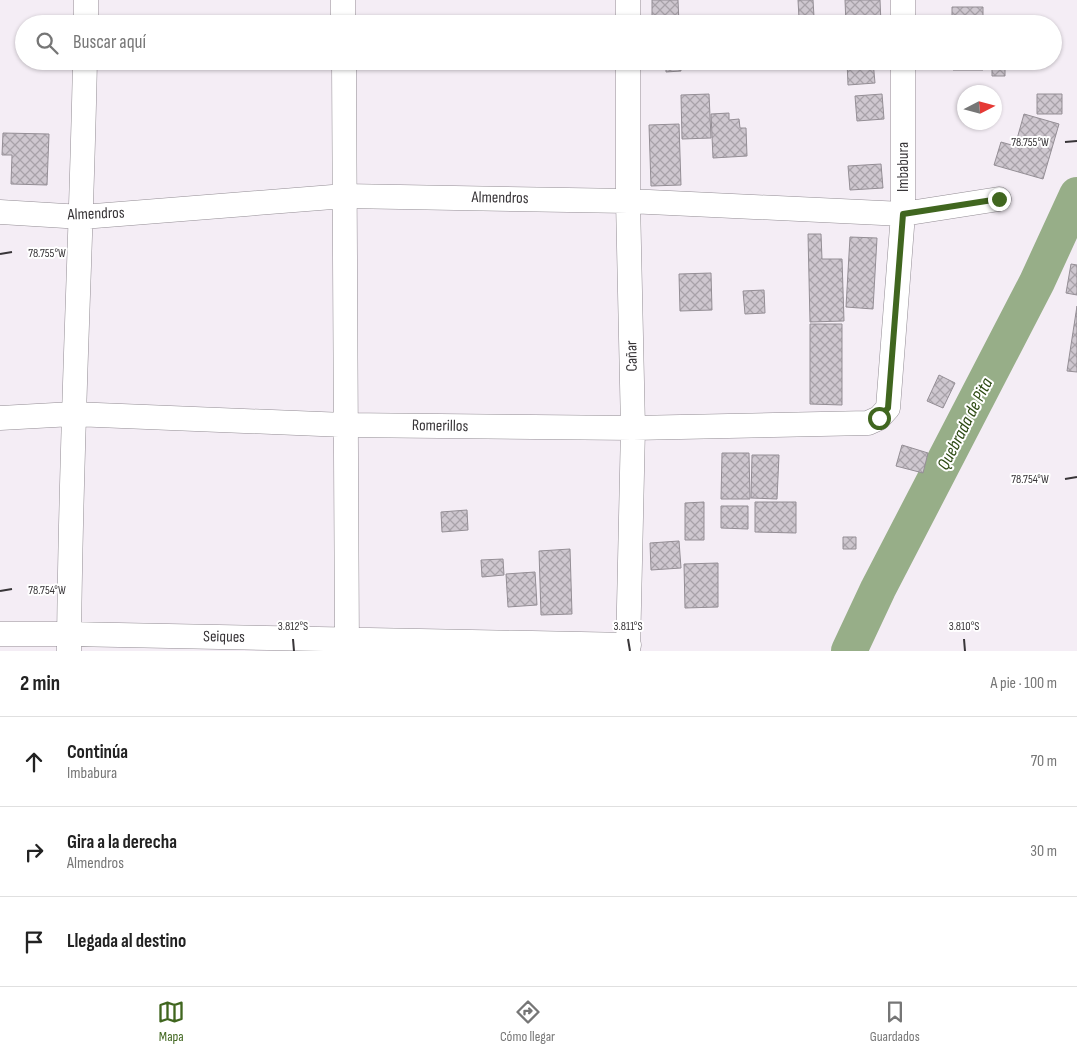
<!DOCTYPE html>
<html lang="es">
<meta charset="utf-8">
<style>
body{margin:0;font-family:"Sofia Sans Condensed",sans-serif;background:#f6f6f6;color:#222}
.compass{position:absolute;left:957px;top:85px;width:45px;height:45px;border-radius:50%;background:#fff;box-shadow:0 1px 4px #0004;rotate:84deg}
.stop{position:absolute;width:15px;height:15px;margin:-11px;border:4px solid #40661f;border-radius:50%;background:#fff}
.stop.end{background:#40661f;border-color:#fff;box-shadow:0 1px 5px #0008}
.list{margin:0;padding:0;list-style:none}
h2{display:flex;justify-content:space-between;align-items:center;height:65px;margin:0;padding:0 20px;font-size:21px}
h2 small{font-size:16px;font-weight:400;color:#767676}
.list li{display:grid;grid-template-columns:32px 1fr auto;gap:15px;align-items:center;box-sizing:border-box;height:90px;padding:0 20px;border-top:1px solid #e0e0e0}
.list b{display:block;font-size:19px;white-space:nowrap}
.list p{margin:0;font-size:16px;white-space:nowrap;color:#767676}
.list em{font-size:16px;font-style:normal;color:#767676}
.icon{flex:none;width:28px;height:28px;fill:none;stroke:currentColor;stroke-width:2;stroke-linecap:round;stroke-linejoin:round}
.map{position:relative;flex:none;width:1077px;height:651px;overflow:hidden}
.search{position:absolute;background:#fff;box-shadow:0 1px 4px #0004;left:15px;right:15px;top:15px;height:55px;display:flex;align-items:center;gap:12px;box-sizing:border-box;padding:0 18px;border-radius:28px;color:#767676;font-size:19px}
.sheet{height:335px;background:#fff}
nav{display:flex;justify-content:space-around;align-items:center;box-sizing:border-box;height:70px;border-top:1px solid #e0e0e0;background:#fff;font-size:14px;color:#767676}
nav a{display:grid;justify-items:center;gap:2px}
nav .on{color:#40661f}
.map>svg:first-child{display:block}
</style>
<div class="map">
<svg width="1077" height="651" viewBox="0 0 1077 651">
<defs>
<pattern id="building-cross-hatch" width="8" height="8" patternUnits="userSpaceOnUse" patternTransform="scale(1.25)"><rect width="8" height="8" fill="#cec7cf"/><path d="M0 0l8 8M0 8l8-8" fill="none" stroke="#a8a2a9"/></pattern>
</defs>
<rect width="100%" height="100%" fill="#f4edf5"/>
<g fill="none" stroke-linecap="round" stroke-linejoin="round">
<path stroke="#97ae88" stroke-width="36" d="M849,651L878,589L1037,282L1077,195"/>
</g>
<path fill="url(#building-cross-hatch)" stroke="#948e95" d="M652,0H678L679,24H652Z
M798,0H813L814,17L799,18Z
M845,0H880L881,24H846Z
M952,7H983V24H952Z
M666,61H680L681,71L666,72Z
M847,61H873L875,83L848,85Z
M953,61H983V70H953Z
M992,61H1005V76H992Z
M709,94L711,138L682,139L681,95Z
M882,94L884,119L857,121L855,96Z
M1037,94H1062V114H1037Z
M729,113V120L739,119L740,128H746L747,156L713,158L711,114Z
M1024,114L1059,124L1043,179L994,165L1001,142L1015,146Z
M679,124L681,185L651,186L649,125Z
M3,133L49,134L47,185L11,184L12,155H2Z
M881,164L883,188L850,190L848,166Z
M808,234H821L822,259H842L844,321L810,322Z
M850,237L877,238L873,309L846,307Z
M1071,264L1077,265V295L1066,293Z
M711,273L712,310L680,311L679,274Z
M764,290L765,313L745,314L743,291Z
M1077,306V372L1067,371Z
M810,324H842V405L810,404Z
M939,375L955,383L943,408L927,401Z
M902,445L928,453L923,473L896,466Z
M722,453H749L750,499H721Z
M752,455H779L777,499L751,498Z
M704,502V540H685V503Z
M755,502H796V533L755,532Z
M721,506H748V529L721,528Z
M467,510L468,530L442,532L441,512Z
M843,537H856V549H843Z
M679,541L681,568L651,570L650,543Z
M570,549L572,614L541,615L539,551Z
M503,559L504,575L482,577L481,560Z
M718,563V607L685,608L684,564Z
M535,572L537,605L508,607L506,574Z"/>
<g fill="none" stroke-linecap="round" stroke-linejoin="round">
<defs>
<path id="minor" d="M343,0V24
M903,0V24
M86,24V0
M628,24V0
M344,61L347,651
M628,61V201L633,428L628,651
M0,212L82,217L345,196L628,201L903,214L999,199
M0,418L73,414L345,425L633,428L868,423L879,418L888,408L903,214V61
M0,634H69L629,645
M69,651C70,454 81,258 85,61"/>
</defs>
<use href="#minor" stroke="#938d94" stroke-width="25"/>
<use href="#minor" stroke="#fff" stroke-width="24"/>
</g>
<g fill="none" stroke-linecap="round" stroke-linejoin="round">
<path stroke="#40661f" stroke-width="6" d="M879,418L888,408L903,214L999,199"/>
</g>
<path fill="none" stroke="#383538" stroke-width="2" d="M1065,142L1077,141M0,254L12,252M1065,479L1077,477M0,591L12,589M293,639L294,651M628,639L630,651M964,639L965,651"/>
<g text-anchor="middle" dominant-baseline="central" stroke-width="4" stroke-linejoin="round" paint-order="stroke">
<g font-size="16" fill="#383538" stroke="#fff">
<text transform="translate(903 167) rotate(-90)">Imbabura</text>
<text transform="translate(500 198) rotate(1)">Almendros</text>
<text transform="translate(96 214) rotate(-2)">Almendros</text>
<text transform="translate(632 356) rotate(-91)">Cañar</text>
<text transform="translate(440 426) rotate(1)">Romerillos</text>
<text transform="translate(224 637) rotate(1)">Seiques</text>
</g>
<g font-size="18" font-style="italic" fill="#2e4b14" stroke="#fff">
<text transform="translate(965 424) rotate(-63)">Quebrada de Pita</text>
</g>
</g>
<g font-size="12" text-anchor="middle" fill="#383538" stroke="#fff" stroke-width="4" stroke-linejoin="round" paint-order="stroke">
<text x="1030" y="146">78.755°W</text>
<text x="47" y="257">78.755°W</text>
<text x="1030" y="483">78.754°W</text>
<text x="47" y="594">78.754°W</text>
<text x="293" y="630">3.812°S</text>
<text x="628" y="630">3.811°S</text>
<text x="964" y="630">3.810°S</text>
</g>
</svg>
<svg class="compass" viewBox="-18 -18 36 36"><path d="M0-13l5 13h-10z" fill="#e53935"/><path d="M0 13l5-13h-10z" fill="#767676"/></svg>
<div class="stop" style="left:879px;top:418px"></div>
<div class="stop end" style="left:999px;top:199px"></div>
<div class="search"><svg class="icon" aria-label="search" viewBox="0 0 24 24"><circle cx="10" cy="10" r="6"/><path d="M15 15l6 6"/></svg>Buscar aquí</div>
</div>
<section class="sheet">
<h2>2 min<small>A pie · 100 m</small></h2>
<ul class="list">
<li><svg class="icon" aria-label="ahead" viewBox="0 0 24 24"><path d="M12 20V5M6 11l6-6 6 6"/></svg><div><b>Continúa</b><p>Imbabura</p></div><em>70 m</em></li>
<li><svg class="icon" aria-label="right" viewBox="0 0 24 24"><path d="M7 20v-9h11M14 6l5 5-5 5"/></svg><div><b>Gira a la derecha</b><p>Almendros</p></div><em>30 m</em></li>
<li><svg class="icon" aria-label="arrive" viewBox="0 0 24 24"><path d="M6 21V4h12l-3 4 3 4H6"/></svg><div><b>Llegada al destino</b></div></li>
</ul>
</section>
<nav>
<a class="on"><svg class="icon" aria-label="map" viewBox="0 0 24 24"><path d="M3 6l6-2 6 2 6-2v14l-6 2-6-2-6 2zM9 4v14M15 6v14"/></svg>Mapa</a>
<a><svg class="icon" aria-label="directions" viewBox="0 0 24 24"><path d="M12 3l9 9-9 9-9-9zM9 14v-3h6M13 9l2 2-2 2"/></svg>Cómo llegar</a>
<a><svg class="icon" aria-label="saved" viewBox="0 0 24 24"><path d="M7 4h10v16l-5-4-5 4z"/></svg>Guardados</a>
</nav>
